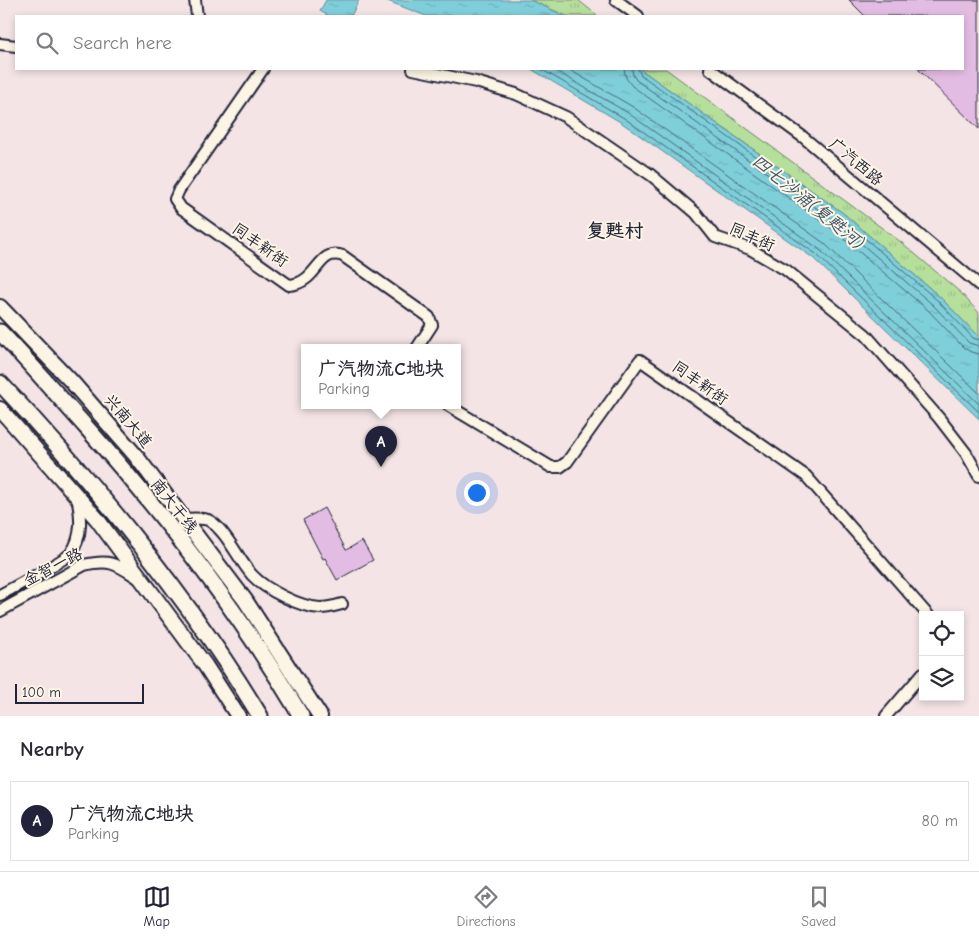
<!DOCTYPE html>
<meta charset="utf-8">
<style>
body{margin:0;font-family:"Comic Neue","LXGW WenKai TC",sans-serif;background:#f2f2f3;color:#2b2b33}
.controls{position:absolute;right:15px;bottom:15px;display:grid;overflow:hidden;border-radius:0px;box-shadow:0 2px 8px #0003}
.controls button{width:45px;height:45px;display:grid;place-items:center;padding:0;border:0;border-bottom:1px solid #e1e1e2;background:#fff;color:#2b2b33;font:25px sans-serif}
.scale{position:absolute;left:15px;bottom:12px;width:129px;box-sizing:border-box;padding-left:5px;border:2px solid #22223b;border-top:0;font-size:14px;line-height:18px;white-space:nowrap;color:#22223b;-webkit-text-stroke:4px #fcf5e5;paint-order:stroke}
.you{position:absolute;left:476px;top:492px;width:18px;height:18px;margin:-12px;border:4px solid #fff;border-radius:50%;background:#1a73e8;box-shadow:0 0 0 8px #1a73e833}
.badge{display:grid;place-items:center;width:32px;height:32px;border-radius:50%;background:#22223b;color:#fff;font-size:16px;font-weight:700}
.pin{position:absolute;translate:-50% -41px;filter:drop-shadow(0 1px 2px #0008)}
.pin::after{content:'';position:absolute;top:26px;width:18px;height:15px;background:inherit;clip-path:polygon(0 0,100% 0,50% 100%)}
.popup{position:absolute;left:301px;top:344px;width:160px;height:65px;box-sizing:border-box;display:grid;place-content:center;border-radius:0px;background:#fff;filter:drop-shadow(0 1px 4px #0005);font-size:16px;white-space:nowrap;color:#7c7c81}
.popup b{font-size:19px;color:#2b2b33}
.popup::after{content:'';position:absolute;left:50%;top:100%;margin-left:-10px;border:10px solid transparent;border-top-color:#fff}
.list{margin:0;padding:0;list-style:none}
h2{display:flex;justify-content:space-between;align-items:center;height:65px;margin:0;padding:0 20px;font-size:21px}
h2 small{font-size:16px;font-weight:400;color:#7c7c81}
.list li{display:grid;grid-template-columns:32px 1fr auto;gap:15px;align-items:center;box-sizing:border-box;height:80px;margin:0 10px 10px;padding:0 10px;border:1px solid #e1e1e2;border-radius:0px}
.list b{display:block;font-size:19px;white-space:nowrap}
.list p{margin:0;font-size:16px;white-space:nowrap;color:#7c7c81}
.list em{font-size:16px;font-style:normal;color:#7c7c81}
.icon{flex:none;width:28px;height:28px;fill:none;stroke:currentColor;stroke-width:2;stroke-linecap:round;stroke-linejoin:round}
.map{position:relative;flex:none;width:979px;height:716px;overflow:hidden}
.search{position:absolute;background:#fff;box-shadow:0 2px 8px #0003;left:15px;right:15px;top:15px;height:55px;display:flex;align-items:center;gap:12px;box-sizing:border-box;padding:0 18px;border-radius:0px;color:#7c7c81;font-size:19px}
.sheet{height:155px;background:#fff}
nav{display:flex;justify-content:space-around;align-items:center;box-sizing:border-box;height:70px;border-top:1px solid #e1e1e2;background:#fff;font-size:14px;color:#7c7c81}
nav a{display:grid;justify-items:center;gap:2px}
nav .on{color:#22223b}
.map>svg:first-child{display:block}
</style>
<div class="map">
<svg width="979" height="716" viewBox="0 0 979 716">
<defs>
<pattern id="park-tufts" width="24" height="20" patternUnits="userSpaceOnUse" patternTransform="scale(1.25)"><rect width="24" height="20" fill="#b6df9b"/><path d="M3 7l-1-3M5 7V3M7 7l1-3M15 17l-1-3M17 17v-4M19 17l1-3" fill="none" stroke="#9cbf86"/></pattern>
<pattern id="water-ripples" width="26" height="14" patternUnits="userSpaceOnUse" patternTransform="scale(1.25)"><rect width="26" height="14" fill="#7fcfda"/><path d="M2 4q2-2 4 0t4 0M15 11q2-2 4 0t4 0" fill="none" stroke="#6db1bc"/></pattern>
</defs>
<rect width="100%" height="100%" fill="#f4e4e5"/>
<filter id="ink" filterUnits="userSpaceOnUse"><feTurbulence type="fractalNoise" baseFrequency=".02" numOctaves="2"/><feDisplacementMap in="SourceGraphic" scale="10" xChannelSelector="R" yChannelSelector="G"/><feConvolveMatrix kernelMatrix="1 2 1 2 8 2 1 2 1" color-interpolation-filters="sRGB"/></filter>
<g filter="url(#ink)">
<path fill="url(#park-tufts)" stroke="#6c806b" d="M530,0H578L598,16H566Z
M640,69H666L901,242L961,293L979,313V337L940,297L843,213Z"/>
<path fill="url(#water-ripples)" stroke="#5a8a9a" d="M326,0H359L351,16H329L320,11Z
M385,0H530L566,16H426Z
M531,69H640L843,213L940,297L979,337V419L813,258L622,123Z"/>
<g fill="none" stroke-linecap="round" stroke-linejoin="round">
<path stroke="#47677b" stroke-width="1" d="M541,69L624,118L816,254L979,412
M553,69L628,113L819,249L979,404
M568,69L633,107L824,243L979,393
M624,69L626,78L632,86L831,228L928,310L964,348L971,352L979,354
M632,69L633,75L636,80L836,222L933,305L969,343L979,346
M638,69L641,75L840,217L937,300L973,338L979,340"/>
</g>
<path fill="#e3bce4" stroke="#22223b" d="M849,0H979V129L918,69H963V16H865Z
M324,508L346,550L362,541L373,560L337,580L325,558L323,559L303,520Z"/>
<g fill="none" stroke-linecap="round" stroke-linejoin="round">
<defs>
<path id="minor" d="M195,0L197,16
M616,0L638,16
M0,44L16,46
M263,69L179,190L175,199L181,208L289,285C319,283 317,247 343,256L429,317L432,325L417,348
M413,69L476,82L516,94L566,117L651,175L696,213L715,237L750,249L786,270L866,335L939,418L966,453L979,476
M710,69L803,137L979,285
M449,406L551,467H560L567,462L640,360L806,476L928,615
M184,519C191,519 203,517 210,521C227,532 238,559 252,575C266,590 300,607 320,608C328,608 335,606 342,604
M0,595C12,588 66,560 71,553C83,536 81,516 77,496
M0,611L84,565C111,559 116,564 138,578
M886,716L923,673"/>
<path id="major" d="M0,307L71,381L136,456L245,600L320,716
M0,409L97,519L205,665L238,716"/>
<path id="highway" d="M0,332C30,363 58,396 87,428C166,517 240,613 301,716
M0,383C97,486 187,595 260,716"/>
</defs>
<use href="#minor" stroke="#22223b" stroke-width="14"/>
<use href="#major" stroke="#22223b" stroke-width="18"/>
<use href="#highway" stroke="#22223b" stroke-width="19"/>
<use href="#minor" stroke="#fcf5e5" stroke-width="10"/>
<use href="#major" stroke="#fcf5e5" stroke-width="14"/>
<use href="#highway" stroke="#fcf5e5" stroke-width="15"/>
</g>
</g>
<g text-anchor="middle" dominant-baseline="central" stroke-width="4" stroke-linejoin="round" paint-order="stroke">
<g font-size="16" fill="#22223b" stroke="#fcf5e5">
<text transform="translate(856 162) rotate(40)">广汽西路</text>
<text transform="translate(752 237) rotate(24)">同丰街</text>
<text transform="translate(260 245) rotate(35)">同丰新街</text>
<text transform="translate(700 383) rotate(35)">同丰新街</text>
<text transform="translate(128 421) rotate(50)">兴南大道</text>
<text transform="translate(174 506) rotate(52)">南大干线</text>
<text transform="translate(53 567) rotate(-27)">金智一路</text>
</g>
<g font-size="18" font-style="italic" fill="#3e566b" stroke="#fcf5e5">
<text transform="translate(808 202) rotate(39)">四七沙涌(复甦河)</text>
</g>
<g font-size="19" font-weight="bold" fill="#22223b" stroke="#fcf5e5">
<text x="615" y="231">复甦村</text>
</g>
</g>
</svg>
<div class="controls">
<button><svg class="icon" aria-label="locate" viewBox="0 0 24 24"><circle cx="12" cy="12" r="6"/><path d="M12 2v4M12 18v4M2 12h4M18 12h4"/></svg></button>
<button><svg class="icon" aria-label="layers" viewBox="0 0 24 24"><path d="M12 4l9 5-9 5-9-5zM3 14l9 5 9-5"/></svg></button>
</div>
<div class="scale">100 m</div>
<div class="you"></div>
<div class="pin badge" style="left:381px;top:467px">A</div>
<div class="popup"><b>广汽物流C地块</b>Parking</div>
<div class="search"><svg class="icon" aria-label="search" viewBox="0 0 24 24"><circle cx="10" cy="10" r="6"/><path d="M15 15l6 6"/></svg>Search here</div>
</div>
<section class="sheet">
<h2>Nearby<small></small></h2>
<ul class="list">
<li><span class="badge">A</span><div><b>广汽物流C地块</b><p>Parking</p></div><em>80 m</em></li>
</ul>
</section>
<nav>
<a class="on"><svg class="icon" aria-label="map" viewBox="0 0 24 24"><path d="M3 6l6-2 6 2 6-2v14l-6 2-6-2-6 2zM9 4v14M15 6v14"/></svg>Map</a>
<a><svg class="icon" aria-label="directions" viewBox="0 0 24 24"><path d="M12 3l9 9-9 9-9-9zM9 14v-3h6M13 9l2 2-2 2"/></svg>Directions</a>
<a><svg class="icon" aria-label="saved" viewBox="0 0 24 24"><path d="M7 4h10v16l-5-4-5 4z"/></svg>Saved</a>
</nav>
